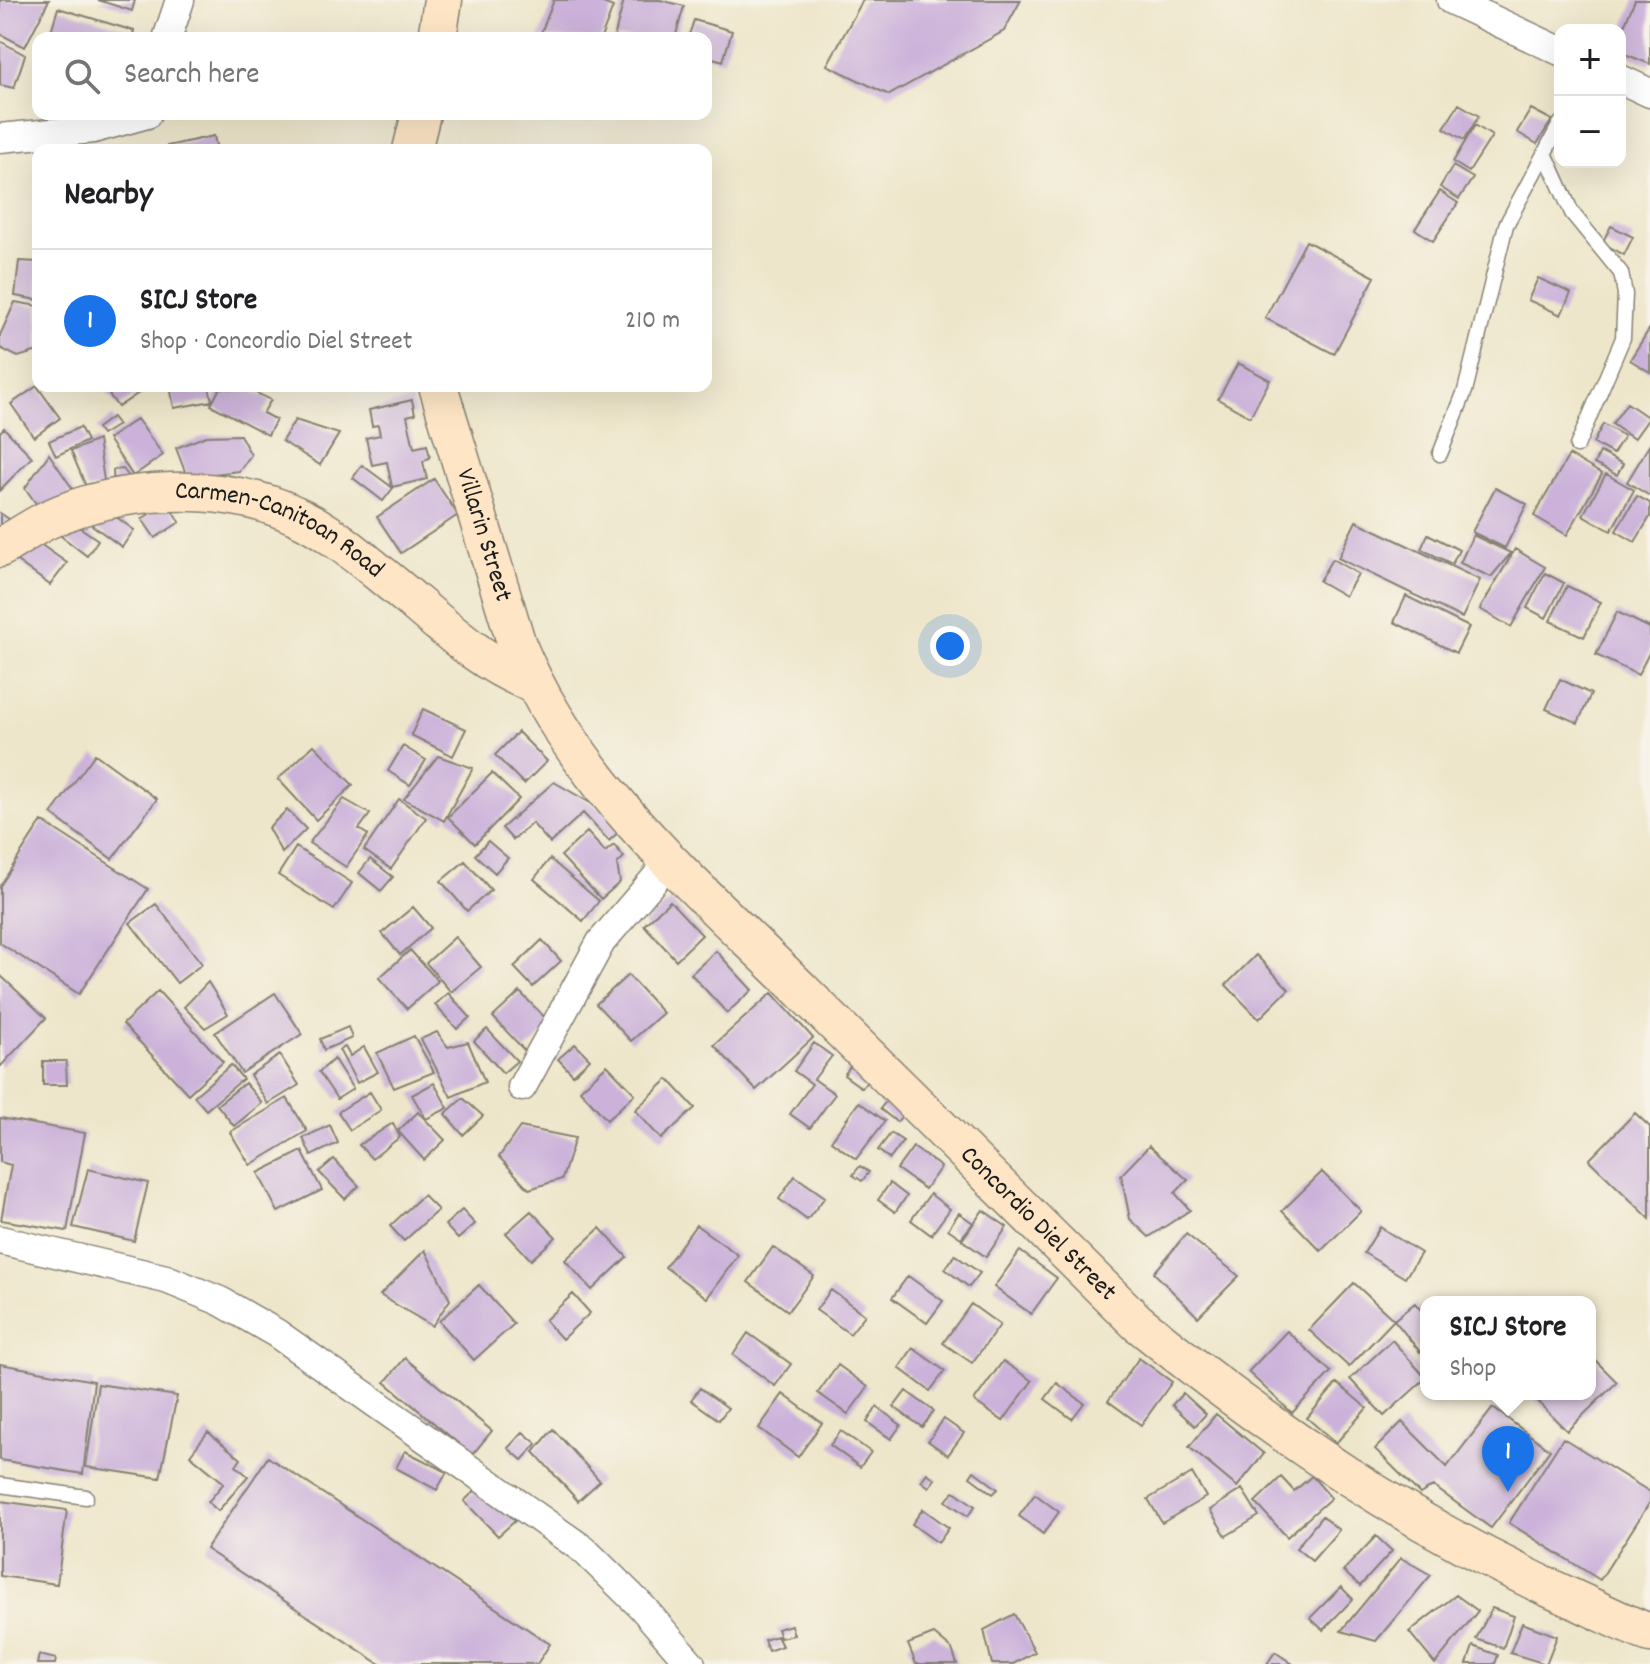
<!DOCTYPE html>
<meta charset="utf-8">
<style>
body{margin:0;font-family:Dekko,sans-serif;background:#f2f2f2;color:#202124}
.controls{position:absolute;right:24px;top:24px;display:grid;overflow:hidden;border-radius:16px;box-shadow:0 8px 32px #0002}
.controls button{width:72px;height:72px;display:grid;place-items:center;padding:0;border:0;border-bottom:2px solid #e0e0e0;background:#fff;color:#202124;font:40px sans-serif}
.you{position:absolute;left:950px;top:646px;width:28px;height:28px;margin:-20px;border:6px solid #fff;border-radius:50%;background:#1a73e8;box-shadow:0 0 0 12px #1a73e833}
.badge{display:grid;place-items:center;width:52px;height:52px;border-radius:50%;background:#1a73e8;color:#fff;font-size:26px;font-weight:700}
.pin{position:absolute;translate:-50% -66px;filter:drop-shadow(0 2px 4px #0008)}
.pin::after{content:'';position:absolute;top:42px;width:28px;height:24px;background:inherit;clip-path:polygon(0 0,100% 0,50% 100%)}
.popup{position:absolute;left:1420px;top:1296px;width:176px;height:104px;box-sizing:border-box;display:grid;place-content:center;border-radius:16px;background:#fff;filter:drop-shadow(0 2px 6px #0005);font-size:26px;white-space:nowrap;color:#757577}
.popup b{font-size:30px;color:#202124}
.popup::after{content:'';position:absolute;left:50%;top:100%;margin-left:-16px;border:16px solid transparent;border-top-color:#fff}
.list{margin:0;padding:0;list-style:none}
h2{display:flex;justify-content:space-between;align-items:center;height:104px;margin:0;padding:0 32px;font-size:34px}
h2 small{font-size:26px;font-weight:400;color:#757577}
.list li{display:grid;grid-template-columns:52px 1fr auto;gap:24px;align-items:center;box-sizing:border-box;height:144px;padding:0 32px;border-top:2px solid #e0e0e0}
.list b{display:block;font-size:30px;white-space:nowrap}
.list p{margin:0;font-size:26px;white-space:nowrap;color:#757577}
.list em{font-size:26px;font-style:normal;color:#757577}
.icon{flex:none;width:44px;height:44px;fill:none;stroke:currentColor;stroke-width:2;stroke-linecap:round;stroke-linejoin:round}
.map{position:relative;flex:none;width:1650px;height:1664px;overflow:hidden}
.search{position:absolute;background:#fff;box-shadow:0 8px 32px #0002;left:32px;top:32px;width:680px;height:88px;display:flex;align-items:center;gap:20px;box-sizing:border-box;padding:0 28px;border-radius:16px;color:#757577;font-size:30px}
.panel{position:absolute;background:#fff;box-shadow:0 8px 32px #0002;left:32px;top:144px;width:680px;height:248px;border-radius:16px}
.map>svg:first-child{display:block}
</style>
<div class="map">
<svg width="1650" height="1664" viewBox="0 0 1650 1664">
<rect width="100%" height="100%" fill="#f7f3e8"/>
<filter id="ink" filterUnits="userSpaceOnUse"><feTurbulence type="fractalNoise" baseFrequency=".0125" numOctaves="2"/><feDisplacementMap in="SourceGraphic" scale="16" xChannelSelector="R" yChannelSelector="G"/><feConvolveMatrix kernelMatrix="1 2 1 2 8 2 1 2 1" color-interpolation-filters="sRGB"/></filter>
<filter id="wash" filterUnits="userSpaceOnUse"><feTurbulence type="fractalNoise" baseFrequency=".006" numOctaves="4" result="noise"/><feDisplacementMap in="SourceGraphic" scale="32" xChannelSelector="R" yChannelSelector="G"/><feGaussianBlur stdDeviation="1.8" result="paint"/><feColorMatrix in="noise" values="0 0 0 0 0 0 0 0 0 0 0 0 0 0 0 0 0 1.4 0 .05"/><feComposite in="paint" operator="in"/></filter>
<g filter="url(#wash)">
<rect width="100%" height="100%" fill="#eee6ca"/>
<g id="blocks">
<path fill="#ccb2da" d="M0,0H49L25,47L0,34Z
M98,0H135L132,11Z
M554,0H596L613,7L601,38H539Z
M624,0H660L684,6L675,38H614Z
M863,0H1021L1004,31L889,95L827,65Z
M1635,0H1650V64L1620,52V35Z
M58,8L134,31L132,38H49Z
M694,20L732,31L723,61L706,56V38H688Z
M0,41L25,55L14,88L0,85Z
M1459,104L1479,116L1464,140L1444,128Z
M1531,109L1552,120L1537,144L1517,132Z
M1475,125L1492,136L1469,172L1453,162Z
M214,136L217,150H168L167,146Z
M1453,166L1473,178L1459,199L1440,187Z
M1440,191L1458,203L1433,241L1415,229Z
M1611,226L1633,237L1624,255L1602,243Z
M1306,241L1375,277L1334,354L1265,318Z
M19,261L38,262V300L15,296Z
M1538,278L1571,293L1561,315L1528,300Z
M15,302L38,306V351L18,357L0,348V335Z
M1650,328V372L1630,360Z
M1238,363L1270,380L1250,417L1218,399Z
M37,386L60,418L34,437L11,404Z
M103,386H149L118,407Z
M170,386H209L212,401L174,408Z
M220,388L250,390L271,400L263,413L276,420L268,435L211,405Z
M412,400L415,414L407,416L414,448L427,445L430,457L423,462L427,479L392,487L387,462L372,465L366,438L380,435L378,425L372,426L369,410Z
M1627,403L1649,418L1634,439L1612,424Z
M112,417L118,425L102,435L97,428Z
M137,419L163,455L133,476L108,439Z
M295,420L339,434L320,465L282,441Z
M1603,424L1624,436L1613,454L1593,443Z
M80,427L87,441L56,456L49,441Z
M4,428L32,457L0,490V432Z
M240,435L251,455L239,471L187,477L176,448L206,436Z
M98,440L105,487L87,489L71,451Z
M1650,444V496L1627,482Z
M1600,452L1623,464L1617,475L1594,464Z
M49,454L74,491L42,512L25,488Z
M1569,455L1602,474L1567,535L1534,516Z
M362,465L393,488L383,501L353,478Z
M123,469L138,488L114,490L113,470Z
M1606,474L1634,490L1611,531L1583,515Z
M434,479L458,515L401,553L377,517Z
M1495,488L1527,504L1505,548L1472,532Z
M1637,496L1650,503V517L1635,542L1616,531Z
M166,502L180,522L155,538L142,519Z
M104,508L134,530L122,547L92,525Z
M0,513L9,519L0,531Z
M1356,521L1480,580L1462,618L1338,558Z
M72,522L98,540L87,556L61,536Z
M1428,534L1459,550L1452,564L1421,549Z
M1473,535L1511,553L1491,577L1460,563Z
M33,539L67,563L50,585L17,561Z
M1515,549L1545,567L1511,627L1480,609Z
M1332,559L1358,574L1345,596L1319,581Z
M1545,573L1564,583L1546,618L1527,608Z
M1567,586L1601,602L1584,637L1550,621Z
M1406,596L1469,627L1456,653L1394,622Z
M1617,612L1650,628V651L1638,675L1596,655Z
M1560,679L1591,694L1578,723L1546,709Z
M423,709L466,729L453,756L411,735Z
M518,732L547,761L524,784L495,755Z
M314,745L353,785L316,820L278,779Z
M403,746L426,760L410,785L388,771Z
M95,754L157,799L112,859L51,814Z
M438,756L473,768L444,821L404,799Z
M492,773L519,799L475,844L448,817Z
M554,782L627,824L609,841L583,813L550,843L532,823L513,840L502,828Z
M344,799L370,814L359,829L368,835L346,867L309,843Z
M399,799L426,818L391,869L364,850Z
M287,810L306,829L282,853L268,828Z
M42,821L148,889L79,994L0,943V886Z
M587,832L605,852L614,845L624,857L617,864L620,882L601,899L561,856Z
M488,841L508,858L495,873L475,855Z
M296,847L352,883L334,910L278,875Z
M370,859L393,877L381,891L359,873Z
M550,859L599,901L583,921L534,879Z
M465,861L491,890L467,911L441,881Z
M670,901L702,935L676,960L644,925Z
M156,904L202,964L177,983L130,923Z
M413,907L431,928L400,955L382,933Z
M455,937L481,967L451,992L426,963Z
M542,940L561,961L533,987L514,967Z
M410,950L438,981L407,1009L379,978Z
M716,951L752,990L727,1013L691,974Z
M1256,955L1289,989L1259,1019L1226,985Z
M0,975L46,1018L0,1067Z
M628,975L663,1013L631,1041L596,1004Z
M208,982L228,1014L205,1028L184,1007Z
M158,991L223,1062L188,1094L123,1024Z
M520,992L553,1026L525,1051L493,1017Z
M275,993L302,1034L242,1073L215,1033Z
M448,993L470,1017L457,1029L435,1005Z
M772,993L813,1038L756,1090L714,1045Z
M348,1027L352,1038L324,1050L320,1039Z
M487,1029L517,1061L503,1073L474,1041Z
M437,1032L448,1047L468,1042L485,1082L451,1097L421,1039Z
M414,1036L434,1072L394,1088L377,1053Z
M814,1043L832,1056L814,1079L835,1094L810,1128L790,1114L812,1084L794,1071Z
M575,1044L590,1059L573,1075L558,1059Z
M345,1047L350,1056L364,1047L378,1072L357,1083L339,1050Z
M280,1055L299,1085L268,1104L250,1075Z
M334,1059L353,1089L337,1099L319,1072Z
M43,1061H66L67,1085H43Z
M854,1061L872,1074L862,1088L844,1075Z
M231,1065L243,1079L206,1110L194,1096Z
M607,1065L635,1094L607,1120L580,1090Z
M668,1079L695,1108L661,1139L635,1110Z
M245,1083L262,1103L234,1126L217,1105Z
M434,1083L448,1108L426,1119L412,1095Z
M370,1092L381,1110L350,1130L338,1112Z
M890,1096L907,1109L897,1122L880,1109Z
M287,1098L307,1131L250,1165L230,1132Z
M463,1098L483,1116L463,1135L445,1114Z
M859,1102L885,1121L856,1159L831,1141Z
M418,1112L445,1140L424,1160L398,1131Z
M1635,1113L1650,1127V1219L1589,1160Z
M0,1118L85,1133L67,1231L1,1220L11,1165L0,1162Z
M393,1123L400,1137L372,1159L359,1145Z
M330,1125L338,1143L311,1156L303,1138Z
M520,1127L575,1138L562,1179L529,1189L499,1157Z
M891,1133L903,1141L890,1159L878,1150Z
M1149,1146L1188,1180L1175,1193L1190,1210L1149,1237L1130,1219L1121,1175Z
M913,1147L941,1167L925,1189L897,1169Z
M302,1151L322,1190L278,1212L258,1173Z
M334,1159L359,1186L345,1199L319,1172Z
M860,1166L869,1172L862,1181L853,1175Z
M88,1169L148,1183L134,1241L73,1227Z
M1322,1172L1361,1211L1321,1251L1282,1211Z
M795,1176L825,1197L807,1220L779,1199Z
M890,1183L907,1196L895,1212L878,1200Z
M930,1194L950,1209L931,1235L911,1220Z
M423,1195L438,1210L404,1241L390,1226Z
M462,1210L475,1224L458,1239L445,1225Z
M983,1210L1007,1227L986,1257L962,1240Z
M531,1211L556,1237L531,1260L506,1233Z
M959,1213L973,1223L961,1238L948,1229Z
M696,1225L738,1255L707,1298L665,1267Z
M1380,1227L1421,1253L1405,1278L1364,1253Z
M600,1228L627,1257L592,1290L565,1260Z
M1186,1234L1239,1276L1198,1317L1154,1273Z
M773,1247L814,1276L788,1311L748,1282Z
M425,1250L450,1300L432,1326L380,1295Z
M1020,1251L1057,1278L1031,1314L994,1287Z
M955,1255L980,1273L969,1287L945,1269Z
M908,1276L943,1301L927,1323L892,1298Z
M1354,1283L1394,1320L1349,1367L1309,1330Z
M479,1285L514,1324L474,1360L439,1321Z
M831,1290L865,1315L850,1334L816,1310Z
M573,1294L590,1313L562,1339L545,1320Z
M1415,1303L1426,1317V1347L1420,1352L1394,1320Z
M971,1304L1000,1325L972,1363L943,1343Z
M1287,1331L1331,1372L1292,1413L1248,1372Z
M748,1333L791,1364L775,1386L733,1355Z
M1392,1340L1426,1378L1384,1416L1350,1379Z
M913,1348L945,1371L930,1391L899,1368Z
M1590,1355L1617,1382L1567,1431L1530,1394H1590Z
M405,1358L492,1431L472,1455L385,1382Z
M1139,1358L1172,1382L1141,1425L1108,1401Z
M1003,1361L1032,1381L1003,1421L974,1401Z
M0,1364L94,1381L83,1474L0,1460Z
M838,1365L868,1387L848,1414L818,1393Z
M1057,1383L1084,1403L1072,1419L1045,1399Z
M1337,1383L1367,1408L1336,1443L1307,1418Z
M98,1384L177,1396L160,1478L86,1467Z
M700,1388L728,1408L719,1420L691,1400Z
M906,1391L934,1411L922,1427L894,1407Z
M1183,1393L1206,1414L1195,1426L1172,1405Z
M783,1394L822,1423L798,1457L759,1428Z
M877,1407L901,1425L891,1439L867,1422Z
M1493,1408L1550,1450L1491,1528L1433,1486L1420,1494L1375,1449L1402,1422L1447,1467Z
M1216,1414L1264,1454L1237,1487L1189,1447Z
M944,1419L964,1433L948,1455L928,1441Z
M553,1429L600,1481L578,1501L534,1452Z
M841,1431L871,1452L860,1467L830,1445Z
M208,1432L241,1459L236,1466L248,1476L218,1511L208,1502L224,1483L190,1455Z
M523,1432L537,1444L522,1460L508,1448Z
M1563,1438L1650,1492V1502L1600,1580L1509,1523Z
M405,1451L447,1472L437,1490L396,1468Z
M268,1457L550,1644L537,1664H380L206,1549Z
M974,1471L998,1489L993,1494L970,1477Z
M927,1473L935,1479L929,1487L921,1481Z
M1192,1473L1206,1497L1162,1523L1148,1499Z
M1312,1476L1331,1498L1287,1537L1255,1502L1281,1477L1294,1491Z
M481,1485L515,1521L498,1536L464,1501Z
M1242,1489L1259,1516L1226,1536L1210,1510Z
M954,1491L975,1506L968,1516L946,1501Z
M1035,1494L1059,1512L1043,1534L1019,1516Z
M0,1501L67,1510L57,1584L0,1576Z
M923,1509L949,1528L938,1543L912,1524Z
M1322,1516L1339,1530L1312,1561L1296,1548Z
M1376,1536L1392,1551L1360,1586L1343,1571Z
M1401,1558L1431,1575L1376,1641L1341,1631Z
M1341,1587L1353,1599L1323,1630L1310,1618Z
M1456,1595L1478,1611L1435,1664L1409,1632Z
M1492,1608L1514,1616L1503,1648L1476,1639Z
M1014,1614L1035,1652L1013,1664H992L984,1630Z
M1522,1623L1557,1636L1546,1664L1510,1653Z
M791,1625L794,1635L780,1638L777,1629Z
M934,1634L952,1649L957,1664H916L908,1644Z
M777,1636L782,1646L768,1651L764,1640Z
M1473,1646L1498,1655L1495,1664H1467Z
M1275,1652L1293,1664H1267Z
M39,1655L56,1659L55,1664H37Z"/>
</g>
</g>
<g filter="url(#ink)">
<use href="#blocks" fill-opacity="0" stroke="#858173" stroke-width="2"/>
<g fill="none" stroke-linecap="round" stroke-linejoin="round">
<defs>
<path id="lane" d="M1545,153L1572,213L1621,273L1625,294L1623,338L1577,446
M1440,454L1465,391L1506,225L1560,124
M0,1485L86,1497"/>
<path id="street" d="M1451,0L1560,51
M168,36L180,0
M1620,79L1650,93
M0,138L93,129L147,114
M522,1087L601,942L670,861
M0,1240L166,1279L220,1301L276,1333L584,1550L642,1607L691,1664"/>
<g id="secondary">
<path d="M437,38L443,0"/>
<path d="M412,150L421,114"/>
<path id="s1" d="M438,386L517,645C575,786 698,888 804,993C915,1103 1026,1212 1137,1322C1270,1430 1410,1525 1567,1596C1594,1608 1622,1623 1650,1633"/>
<path id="s2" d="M0,548C15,539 31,528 47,520C119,486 223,481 295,515C331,531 364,561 394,585C438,621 479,663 533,683"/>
</g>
</defs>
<use href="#lane" stroke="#858173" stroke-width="17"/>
<use href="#street" stroke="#858173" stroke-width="31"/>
<use href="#secondary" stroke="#858173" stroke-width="41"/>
<use href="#lane" stroke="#fff" stroke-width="14"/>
<use href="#street" stroke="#fff" stroke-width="28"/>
<use href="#secondary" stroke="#fde5c5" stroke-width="38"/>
</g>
</g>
<g text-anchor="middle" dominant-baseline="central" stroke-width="7" stroke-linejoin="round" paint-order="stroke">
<g font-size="26" fill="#1c1c1c" stroke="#f7f3e8">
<text stroke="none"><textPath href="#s1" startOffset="156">Villarin Street</textPath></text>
<text stroke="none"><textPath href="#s2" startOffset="300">Carmen-Canitoan Road</textPath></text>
<text stroke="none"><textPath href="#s1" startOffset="1054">Concordio Diel Street</textPath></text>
</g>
</g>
</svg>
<div class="controls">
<button>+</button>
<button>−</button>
</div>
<div class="you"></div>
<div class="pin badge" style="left:1508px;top:1492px">1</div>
<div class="popup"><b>SICJ Store</b>Shop</div>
<div class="search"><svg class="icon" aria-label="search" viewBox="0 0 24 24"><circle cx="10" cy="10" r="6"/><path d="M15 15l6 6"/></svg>Search here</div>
<section class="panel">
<h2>Nearby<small></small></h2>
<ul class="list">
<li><span class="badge">1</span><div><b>SICJ Store</b><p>Shop · Concordio Diel Street</p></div><em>210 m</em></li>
</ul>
</section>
</div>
